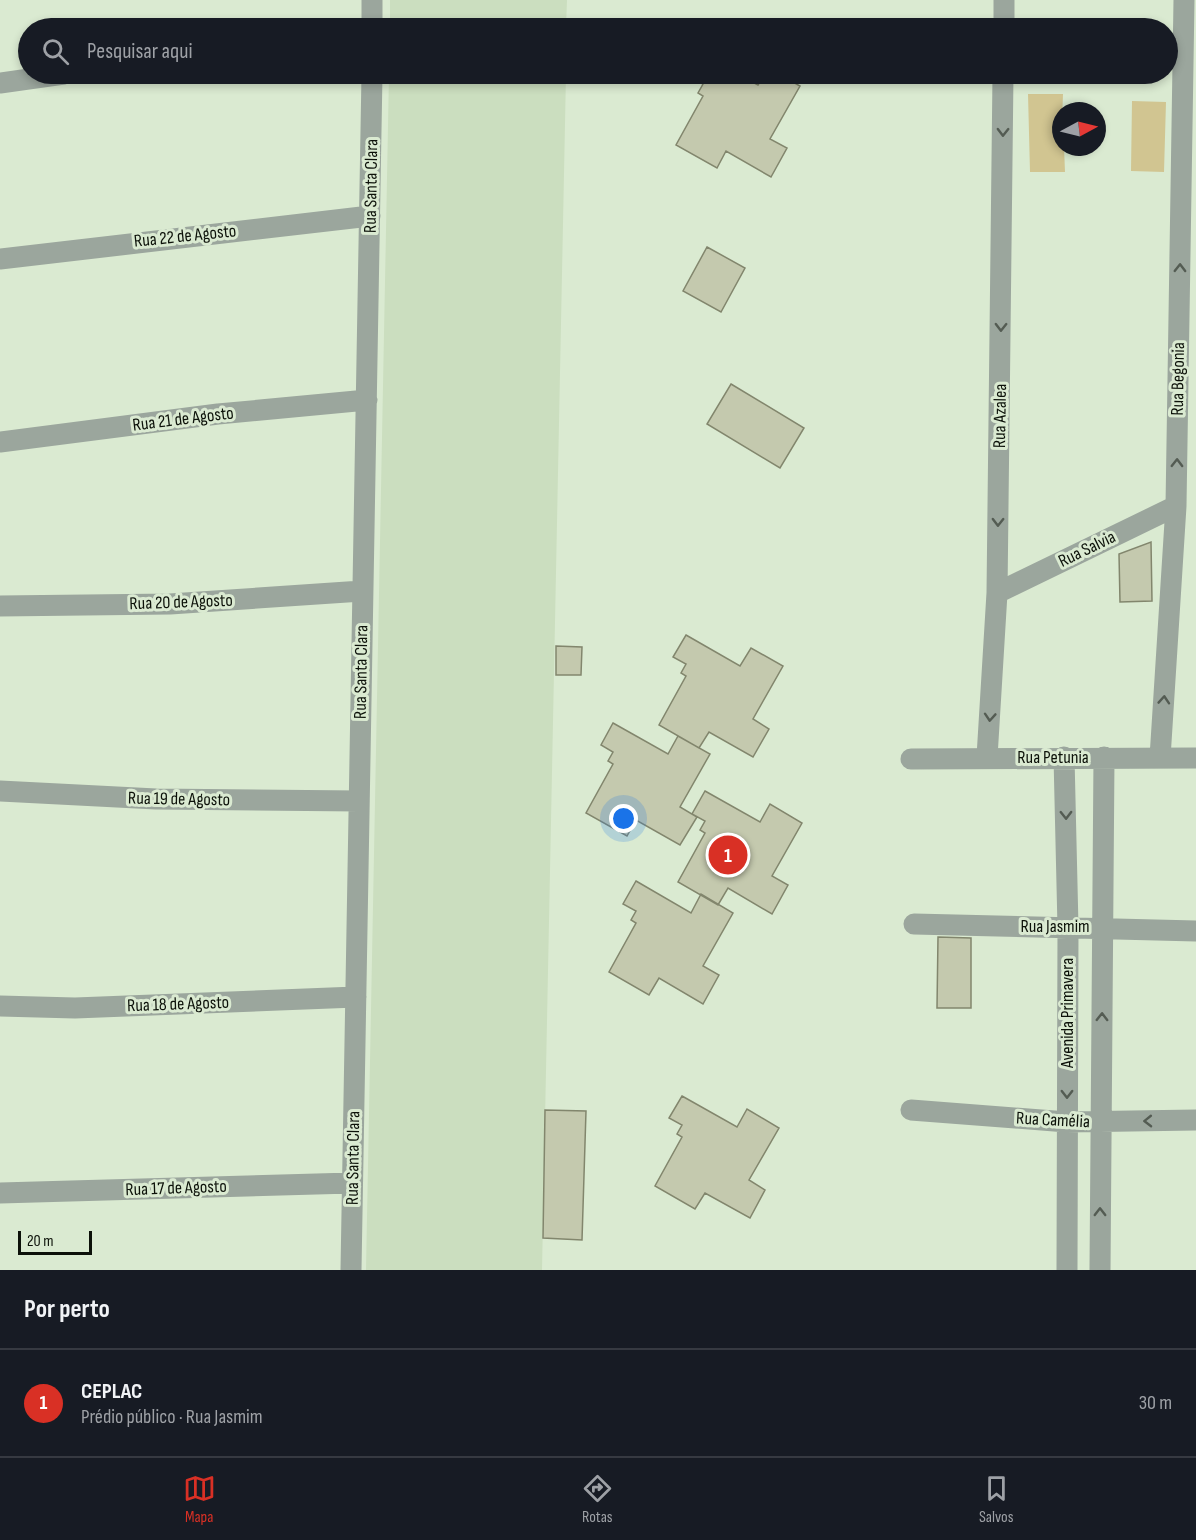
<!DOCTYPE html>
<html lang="pt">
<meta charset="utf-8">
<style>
body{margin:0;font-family:"Sofia Sans Condensed",sans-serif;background:#242831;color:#f1f3f6}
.compass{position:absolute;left:1052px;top:102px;width:54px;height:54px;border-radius:50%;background:#171b24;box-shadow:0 3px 9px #0003;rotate:83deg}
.scale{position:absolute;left:18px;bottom:15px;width:74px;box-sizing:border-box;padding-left:6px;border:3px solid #0c1109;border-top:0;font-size:16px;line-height:21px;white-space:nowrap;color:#0c1109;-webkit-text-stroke:4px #daead1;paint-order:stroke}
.you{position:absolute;left:624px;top:819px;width:21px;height:21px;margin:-15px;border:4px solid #fff;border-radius:50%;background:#1a73e8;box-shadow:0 0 0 9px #1a73e833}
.badge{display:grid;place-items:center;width:39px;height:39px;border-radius:50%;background:#d93025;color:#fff;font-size:20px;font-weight:700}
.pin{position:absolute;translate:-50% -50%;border:3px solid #fff;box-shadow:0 2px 6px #0006}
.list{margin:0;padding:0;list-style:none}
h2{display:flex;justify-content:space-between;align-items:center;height:78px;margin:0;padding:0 24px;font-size:26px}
h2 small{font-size:20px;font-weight:400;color:#9ea1a6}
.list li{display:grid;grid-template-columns:39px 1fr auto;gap:18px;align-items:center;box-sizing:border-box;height:108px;padding:0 24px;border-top:2px solid #363941}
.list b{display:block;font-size:22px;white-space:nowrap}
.list p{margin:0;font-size:20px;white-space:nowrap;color:#9ea1a6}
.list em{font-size:20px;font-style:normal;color:#9ea1a6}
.icon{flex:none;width:33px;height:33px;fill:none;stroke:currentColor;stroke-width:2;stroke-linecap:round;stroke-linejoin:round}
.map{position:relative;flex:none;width:1196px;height:1270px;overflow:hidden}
.search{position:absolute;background:#171b24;box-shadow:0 3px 9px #0003;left:18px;right:18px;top:18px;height:66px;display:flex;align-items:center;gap:15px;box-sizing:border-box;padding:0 21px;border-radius:33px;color:#9ea1a6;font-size:22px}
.sheet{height:186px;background:#171b24}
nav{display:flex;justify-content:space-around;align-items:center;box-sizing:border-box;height:84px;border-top:2px solid #363941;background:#171b24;font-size:16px;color:#9ea1a6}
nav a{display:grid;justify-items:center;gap:3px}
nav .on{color:#d93025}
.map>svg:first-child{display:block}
</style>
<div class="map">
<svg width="1196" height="1270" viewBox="0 0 1196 1270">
<rect width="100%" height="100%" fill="#daead1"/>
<path fill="#cbdebf" d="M390,0H567L566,28H390Z
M389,74H566L542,1270H366Z"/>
<path fill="#d1c591" d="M1028,94H1063L1061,147H1064L1065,172H1030Z
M1132,101L1166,102L1164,172L1131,171Z"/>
<path fill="#c4c9ae" stroke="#82866d" stroke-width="1.5" d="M693,74H737L758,85L765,74H779L800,86L770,139L787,148L771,177L726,151L717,168L676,145L703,96L698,93L703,84L691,77Z
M707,247L745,268L721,312L683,291Z
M731,384L804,428L780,468L707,424Z
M1151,542L1152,601L1120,602L1119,554Z
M686,635L740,666L751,648L783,666L753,719L769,729L753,757L709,732L699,748L659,725L686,676L681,673L686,664L673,657Z
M556,646L582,647L581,675H556Z
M613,723L668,754L678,736L710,754L680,807L697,817L680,845L636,820L627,836L586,813L613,764L608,761L613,752L601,745Z
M705,791L760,822L770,804L802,823L772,876L788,885L772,914L728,888L718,905L678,882L705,833L700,830L705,821L692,814Z
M636,881L691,913L701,894L733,913L703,966L719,975L703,1004L659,978L649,995L609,972L636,923L631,920L636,911L623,904Z
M938,937L971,938V1008H937Z
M682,1096L737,1127L747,1109L779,1128L749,1180L765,1190L750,1218L705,1193L695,1209L655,1186L682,1137L677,1134L682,1125L669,1118Z
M545,1110L586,1111L582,1240L543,1238Z"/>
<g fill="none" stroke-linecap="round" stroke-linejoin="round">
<path stroke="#9ba69d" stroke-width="21" d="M372,0V28
M1004,28V0
M0,83L64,74
M0,259L370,216
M0,442L218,414L367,400
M997,593L1176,506
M0,606L170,604L362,591
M987,757L997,593L1003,74
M1064,757L1068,927L1067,1270
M1160,758L1176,506L1184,0
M911,759L1196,758
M0,791L156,799L359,801
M914,924L1196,931
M0,1006L75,1008L356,997
M911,1110L1067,1122L1196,1120
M0,1193L352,1183
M351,1270L372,74
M1100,1270L1104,757"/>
</g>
<defs><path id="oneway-chevron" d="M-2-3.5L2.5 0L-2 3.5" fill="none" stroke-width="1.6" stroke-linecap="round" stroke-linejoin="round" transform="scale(1.5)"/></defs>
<g stroke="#545c53">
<use href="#oneway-chevron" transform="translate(1003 132) rotate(91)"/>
<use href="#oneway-chevron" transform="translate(1180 268) rotate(-89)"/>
<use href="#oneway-chevron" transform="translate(1001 327) rotate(91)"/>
<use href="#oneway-chevron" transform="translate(1177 463) rotate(-89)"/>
<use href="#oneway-chevron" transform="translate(998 522) rotate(91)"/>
<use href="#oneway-chevron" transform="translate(1164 700) rotate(-86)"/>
<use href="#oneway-chevron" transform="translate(990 717) rotate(94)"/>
<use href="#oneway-chevron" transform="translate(1066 815) rotate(89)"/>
<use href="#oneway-chevron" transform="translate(1102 1017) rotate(-89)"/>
<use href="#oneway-chevron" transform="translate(1067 1094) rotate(90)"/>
<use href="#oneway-chevron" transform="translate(1148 1121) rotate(179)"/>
<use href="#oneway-chevron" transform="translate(1100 1212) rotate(-90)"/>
</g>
<g text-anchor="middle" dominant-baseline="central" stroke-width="6" stroke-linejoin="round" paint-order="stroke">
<g font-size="18" fill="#0c1109" stroke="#daead1">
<text transform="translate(371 186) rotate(-89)">Rua Santa Clara</text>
<text transform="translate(185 236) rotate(-6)">Rua 22 de Agosto</text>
<text transform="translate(1178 379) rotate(-89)">Rua Begonia</text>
<text transform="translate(1000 416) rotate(-89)">Rua Azalea</text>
<text transform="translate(183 419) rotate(-7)">Rua 21 de Agosto</text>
<text transform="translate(1087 549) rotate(-26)">Rua Salvia</text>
<text transform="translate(181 602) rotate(-2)">Rua 20 de Agosto</text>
<text transform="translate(361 672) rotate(-89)">Rua Santa Clara</text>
<text x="1053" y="757">Rua Petunia</text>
<text transform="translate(179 799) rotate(1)">Rua 19 de Agosto</text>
<text x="1055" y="926">Rua Jasmim</text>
<text transform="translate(178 1004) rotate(-2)">Rua 18 de Agosto</text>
<text transform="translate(1067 1013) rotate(-90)">Avenida Primavera</text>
<text transform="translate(1053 1120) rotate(3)">Rua Camélia</text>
<text transform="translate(353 1158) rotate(-89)">Rua Santa Clara</text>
<text transform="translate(176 1188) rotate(-2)">Rua 17 de Agosto</text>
</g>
</g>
</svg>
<svg class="compass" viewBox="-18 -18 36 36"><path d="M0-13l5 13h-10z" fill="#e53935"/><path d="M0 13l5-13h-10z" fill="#9ea1a6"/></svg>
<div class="scale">20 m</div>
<div class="you"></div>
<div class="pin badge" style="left:728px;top:855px">1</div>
<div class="search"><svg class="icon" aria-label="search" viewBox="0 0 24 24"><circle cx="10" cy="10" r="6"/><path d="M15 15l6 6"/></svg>Pesquisar aqui</div>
</div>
<section class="sheet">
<h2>Por perto<small></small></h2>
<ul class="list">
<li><span class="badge">1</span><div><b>CEPLAC</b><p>Prédio público · Rua Jasmim</p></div><em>30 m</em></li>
</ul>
</section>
<nav>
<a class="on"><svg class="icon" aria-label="map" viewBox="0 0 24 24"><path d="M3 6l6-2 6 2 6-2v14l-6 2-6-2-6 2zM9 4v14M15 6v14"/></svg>Mapa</a>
<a><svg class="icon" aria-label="directions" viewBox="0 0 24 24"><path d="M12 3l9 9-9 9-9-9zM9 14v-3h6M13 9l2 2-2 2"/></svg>Rotas</a>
<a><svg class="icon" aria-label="saved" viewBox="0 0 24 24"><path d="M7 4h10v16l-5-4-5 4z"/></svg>Salvos</a>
</nav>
